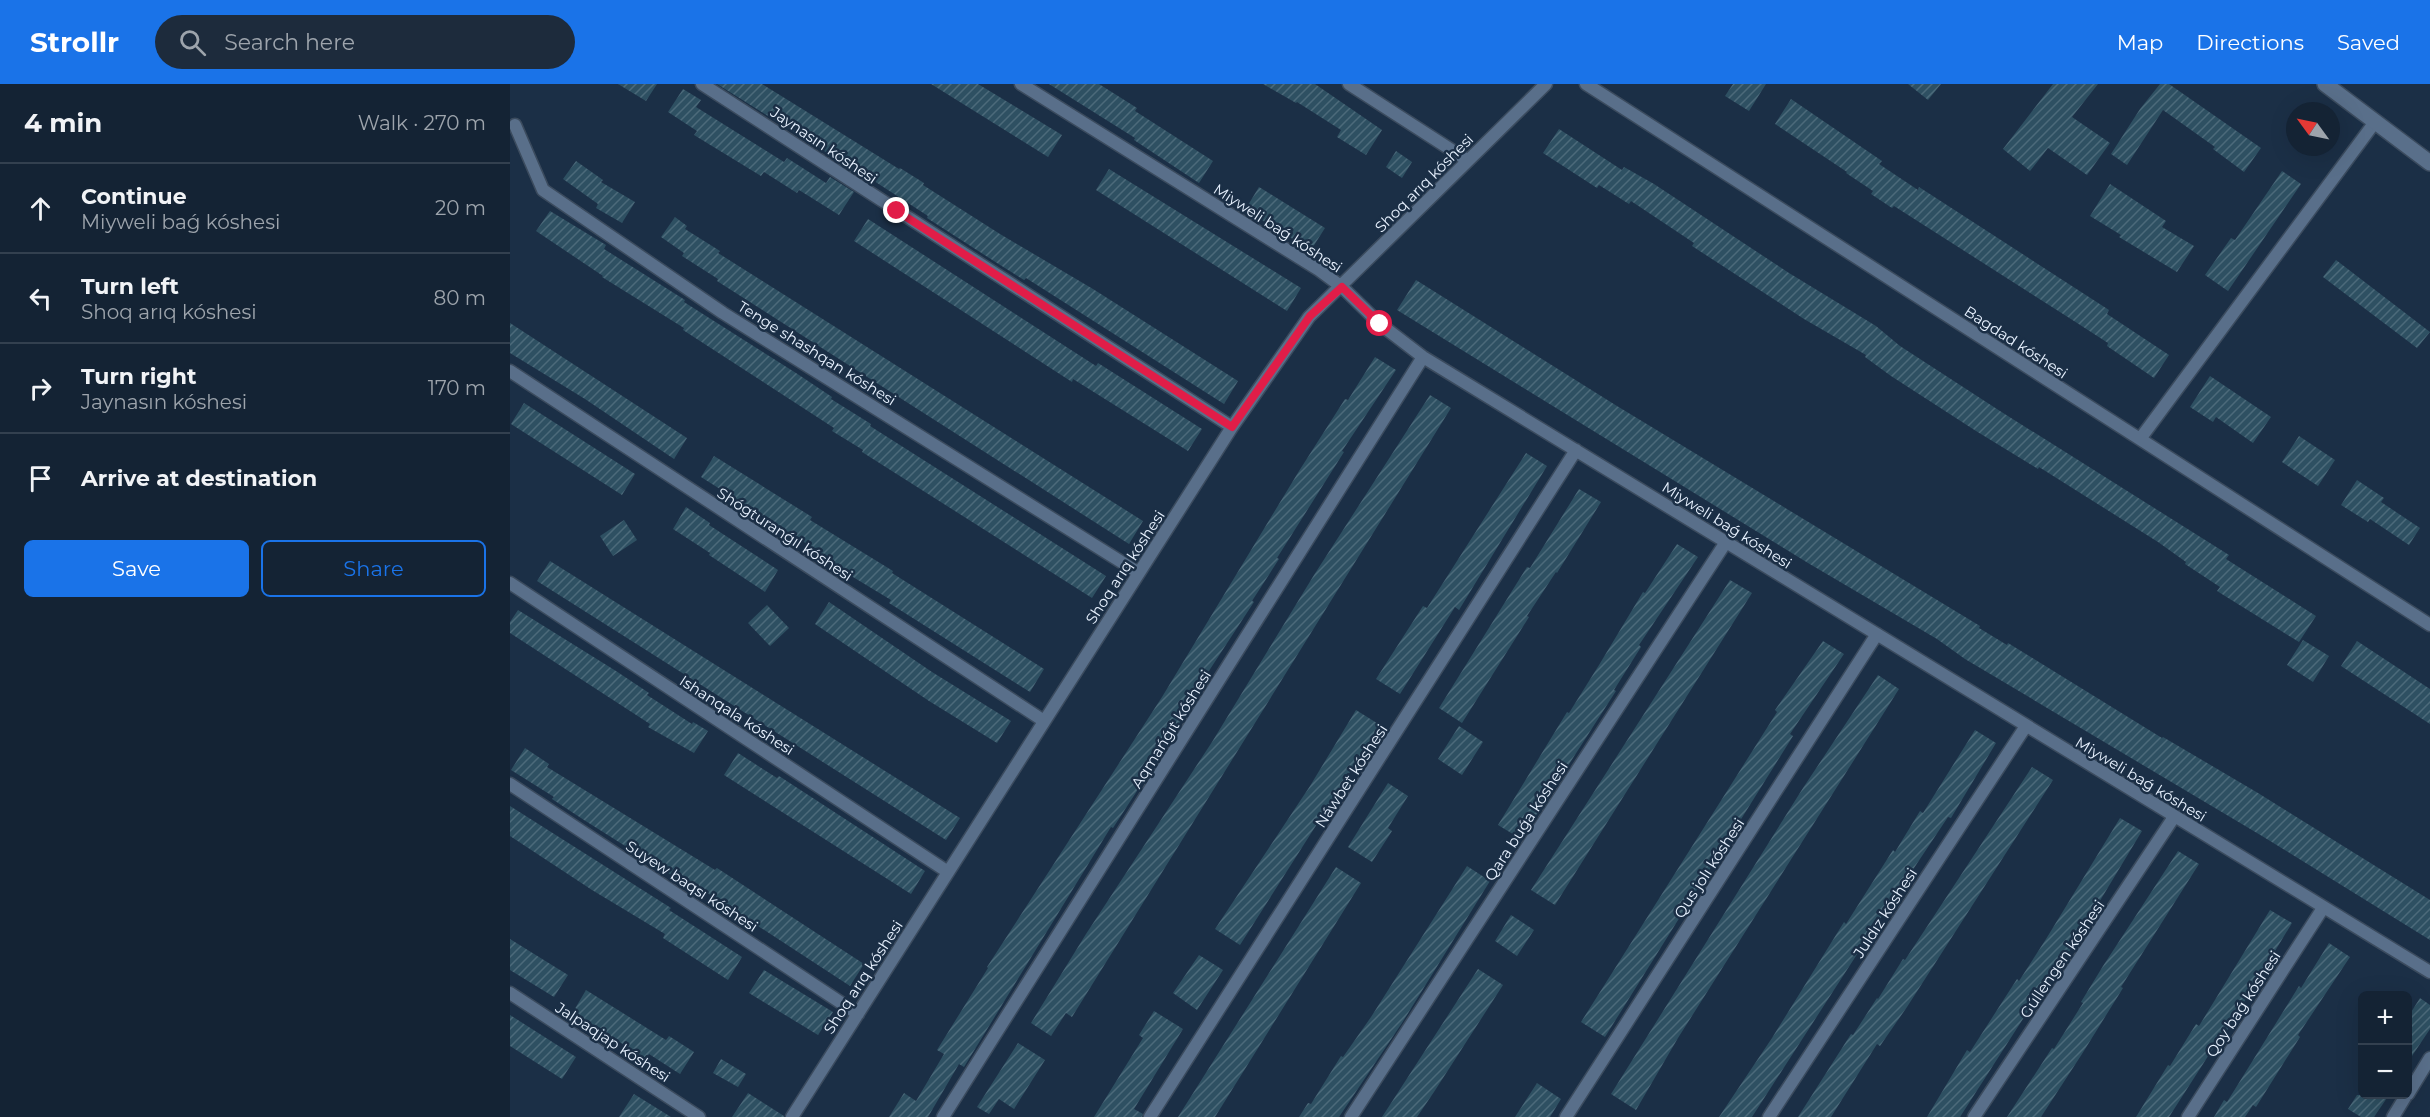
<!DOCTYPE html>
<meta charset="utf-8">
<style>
body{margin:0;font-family:Montserrat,sans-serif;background:#1d2b3c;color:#f1f3f6}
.controls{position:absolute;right:18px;bottom:18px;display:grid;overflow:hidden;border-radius:9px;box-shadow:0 6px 24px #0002}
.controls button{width:54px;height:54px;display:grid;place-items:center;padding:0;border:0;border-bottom:2px solid #33404f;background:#142334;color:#f1f3f6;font:30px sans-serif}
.compass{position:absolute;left:1776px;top:18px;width:54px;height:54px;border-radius:50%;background:#142334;box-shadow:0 6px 24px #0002;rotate:303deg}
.stop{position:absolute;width:18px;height:18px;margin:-14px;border:4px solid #e11d48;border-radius:50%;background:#fff}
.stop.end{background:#e11d48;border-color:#fff;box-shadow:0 2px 6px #0008}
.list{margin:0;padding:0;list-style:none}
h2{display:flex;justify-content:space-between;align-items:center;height:78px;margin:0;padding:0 24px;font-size:26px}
h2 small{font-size:20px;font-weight:400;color:#9da4ac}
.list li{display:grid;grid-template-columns:39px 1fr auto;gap:18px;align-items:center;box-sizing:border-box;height:90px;padding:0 24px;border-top:2px solid #33404f}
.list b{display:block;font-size:22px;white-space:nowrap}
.list p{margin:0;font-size:20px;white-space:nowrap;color:#9da4ac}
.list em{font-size:20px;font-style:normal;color:#9da4ac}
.actions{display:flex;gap:12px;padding:18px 24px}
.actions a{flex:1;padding:14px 0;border:2px solid #1a73e8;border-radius:9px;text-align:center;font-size:21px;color:#1a73e8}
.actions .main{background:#1a73e8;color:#fff}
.icon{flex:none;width:33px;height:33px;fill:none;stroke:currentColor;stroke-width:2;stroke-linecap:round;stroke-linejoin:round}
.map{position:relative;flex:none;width:1920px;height:1033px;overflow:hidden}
header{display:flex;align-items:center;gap:36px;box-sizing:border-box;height:84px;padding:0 30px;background:#1a73e8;color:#fff}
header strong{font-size:28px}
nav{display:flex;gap:33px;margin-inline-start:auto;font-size:21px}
.search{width:420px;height:54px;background:#1d2b3c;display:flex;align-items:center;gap:15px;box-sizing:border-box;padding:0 21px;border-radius:33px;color:#9da4ac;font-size:22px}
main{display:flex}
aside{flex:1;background:#142334}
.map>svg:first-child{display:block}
</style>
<header>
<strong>Strollr</strong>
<div class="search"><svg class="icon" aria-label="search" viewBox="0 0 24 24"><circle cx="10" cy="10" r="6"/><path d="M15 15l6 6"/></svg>Search here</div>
<nav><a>Map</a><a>Directions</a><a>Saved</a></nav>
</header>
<main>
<aside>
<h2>4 min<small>Walk · 270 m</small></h2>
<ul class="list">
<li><svg class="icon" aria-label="ahead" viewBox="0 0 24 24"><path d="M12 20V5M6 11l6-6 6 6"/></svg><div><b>Continue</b><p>Miyweli baǵ kóshesi</p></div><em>20 m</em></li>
<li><svg class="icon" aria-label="left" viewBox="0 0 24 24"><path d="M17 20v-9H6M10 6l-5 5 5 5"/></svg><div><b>Turn left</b><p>Shoq arıq kóshesi</p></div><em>80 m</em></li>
<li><svg class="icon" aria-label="right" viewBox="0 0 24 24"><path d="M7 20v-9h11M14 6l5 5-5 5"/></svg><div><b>Turn right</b><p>Jaynasın kóshesi</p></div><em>170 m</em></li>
<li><svg class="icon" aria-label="arrive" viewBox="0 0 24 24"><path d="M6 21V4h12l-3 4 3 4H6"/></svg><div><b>Arrive at destination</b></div></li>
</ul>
<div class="actions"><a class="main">Save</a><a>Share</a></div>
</aside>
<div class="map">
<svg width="1920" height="1033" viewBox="0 0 1920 1033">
<defs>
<pattern id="building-hatch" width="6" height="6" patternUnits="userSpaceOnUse" patternTransform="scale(1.5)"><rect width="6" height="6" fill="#2e5062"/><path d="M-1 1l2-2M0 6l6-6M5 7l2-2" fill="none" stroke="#4c6a7a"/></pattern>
</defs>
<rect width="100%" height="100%" fill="#1b2f46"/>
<path fill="url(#building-hatch)" d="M108,0H147L136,17Z
M207,0H252L389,85L390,84L414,99L413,101L490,150L583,205L728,297L714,320L516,194L514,196L487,179L417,134L418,132L361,95L353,92L352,94L329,79L330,77Z
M421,0H468L552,51L538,73Z
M539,0H589L627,24L625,27L703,77L689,99L624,56L625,54Z
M753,0H805L872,46L856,71L827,53L831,46L787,18L786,19Z
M1223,0H1256L1239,27L1215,12Z
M1398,0H1431L1418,16Z
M1543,0H1588L1562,33L1600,59L1577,91L1538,64L1520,87L1493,65Z
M1650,0H1659L1751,64L1734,88L1703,65L1705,63L1653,26L1617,81L1601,70L1630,25Z
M173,5L191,16L186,23L274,78L277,74L316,99L320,93L344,108L329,131L289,106L287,109L254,88L251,92L184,51L187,47L158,28Z
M1281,15L1372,77L1369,80L1408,106L1409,103L1599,226L1597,230L1659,271L1644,294L1597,262L1598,259L1564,237L1384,122L1382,124L1361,110L1363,107L1336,89L1337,88L1265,40Z
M1049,45L1112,86L1114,83L1144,100L1279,189L1366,242L1390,262L1490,327L1719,471L1716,475L1806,532L1789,558L1707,507L1710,503L1675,480L1676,478L1648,458L1529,383L1528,385L1466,347L1381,292L1355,273L1356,271L1294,235L1182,162L1184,159L1121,117L1119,120L1089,101L1087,104L1033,69Z
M886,67L902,78L892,94L876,83Z
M66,77L93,96L91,98L125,118L112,139L86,124L88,120L53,95Z
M599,85L791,204L777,227L586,106Z
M1772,87L1791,100L1718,207L1695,191L1721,154L1725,156Z
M1600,100L1656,137L1652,143L1684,162L1667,188L1609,153L1611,151L1580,132Z
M749,103L815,144L801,166L735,126Z
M40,127L96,161L94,165L175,216L174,218L286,289L322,313L321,315L361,340L360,342L596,492L582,514L352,368L353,366L322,347L324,344L173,246L174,244L92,193L93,192L26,147Z
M165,133L177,142L175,145L210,167L208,169L633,437L619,460L207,197L208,195L172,172L174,169L151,153Z
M358,135L586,282L588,279L692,345L678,367L563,295L562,298L344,157Z
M1826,176L1920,248L1907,264L1813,193Z
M906,196L1107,322L1470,542L1469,544L1497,561L1498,559L1652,654L1653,653L1748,709L1920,816V856L1752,752L1455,575L1427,555L1298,479L887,226Z
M0,239L177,354L164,375L75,315L0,269Z
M865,273L886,286L832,367L834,368L767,474L769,475L742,517L744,518L693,596L695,597L649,673L603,744L601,743L454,983L449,980L418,1033H379L394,1009L406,1017L434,970L427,966L478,884L477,883L652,613L789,387L835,315L838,316Z
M1700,292L1761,333L1743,359L1706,333L1703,338L1680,323Z
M920,311L941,324L562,933L556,929L541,952L521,939L576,850L702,658L804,491Z
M14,319L125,390L112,411L1,340Z
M1789,352L1825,376L1808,402L1772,378Z
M1016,369L1037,382L949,526L945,523L890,610L866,595L913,522L917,524Z
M204,372L302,433L300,436L383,487L382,489L534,585L520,608L379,519L381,516L295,464L297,460L191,393Z
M1847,396L1874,414L1871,418L1910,444L1899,461L1860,435L1858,438L1831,421Z
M1069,405L1091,418L1047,489L1046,488L1017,532L1019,533L952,639L929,624L1017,483L1020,484Z
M176,423L200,439L199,441L268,486L255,508L199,471L200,469L163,445Z
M114,436L127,456L103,472L90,452Z
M1167,460L1188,473L1129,561L1131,563L1104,606L1106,607L1011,755L988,741L1057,628L1059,629L1089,581L1133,508L1135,509Z
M40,477L450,734L436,756L27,497Z
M1220,496L1242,509L1045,821L1021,806Z
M319,518L422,588L501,637L487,659L419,617L305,540Z
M257,521L279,544L260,562L238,539Z
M8,526L106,587L139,609L137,611L182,640L183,638L198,647L184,669L138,643L140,640L0,549V538Z
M1793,556L1819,572L1803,598L1777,581Z
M1313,557L1334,570L1280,650L1283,652L1095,953L1071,938L1267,628L1265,626Z
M1847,557L1920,605V640L1831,582Z
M1368,591L1389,605L1168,954L1126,1026L1101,1010L1293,704Z
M846,626L870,641L730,861L705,845L800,702Z
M949,642L973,658L952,691L928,675Z
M1465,646L1486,659L1441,734L1438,733L1364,844L1242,1033H1209L1262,954L1334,838L1336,840L1383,766L1385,768L1410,727L1413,729Z
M15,664L39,680L37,683L205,786L207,784L354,880L340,902L179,797L177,801L74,736L42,715L44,713L1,686Z
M228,669L267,694L269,692L415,787L401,810L214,691Z
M1522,683L1543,696L1397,923L1370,962L1367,960L1321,1033H1288L1341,950L1343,951L1367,914L1368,915L1393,875L1395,876Z
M878,699L898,712L878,744L882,747L862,778L838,763Z
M0,722L161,824L159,826L232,873L218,896L153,854L155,850L82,806L0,752Z
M1610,734L1632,747L1541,898L1538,896L1450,1033H1417L1457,966L1460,968L1507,895L1509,897L1536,855Z
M1668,767L1689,780L1611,903L1613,904L1572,970L1531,1033H1497L1542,964L1544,965L1573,919L1571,918L1593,882Z
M957,782L980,797L892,939L829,1033H789L798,1019L801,1020L831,972L833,973L861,933Z
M826,783L851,799L705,1033H668Z
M1760,826L1782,839L1713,953L1711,952L1659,1033H1626L1658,981L1660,982L1686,940L1689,942Z
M1001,831L1024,846L1007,872L985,857Z
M0,855L58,891L44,913L0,886Z
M1819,859L1840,873L1788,951L1790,953L1746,1023L1743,1021L1735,1033H1704L1714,1016L1717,1018L1789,902L1791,904Z
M689,871L713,886L687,926L663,909Z
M968,885L993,901L924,1008L907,1033H872Z
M254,886L323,928L308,951L239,909Z
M76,906L156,956L159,952L184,968L170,990L139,970L136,975L63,928Z
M1910,914L1920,921V945L1898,978V933Z
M644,927L673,945L624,1025L633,1030L632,1033H584L633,954L629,951Z
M0,931L66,973L52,995L0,962Z
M508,959L535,976L504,1025L489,1015L479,1030L467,1023Z
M211,975L236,990L228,1003L203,989Z
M1027,999L1051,1015L1040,1033H1005Z
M238,1009L274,1032V1033H222Z
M124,1010L161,1033H109Z
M1847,1011H1879L1864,1033H1851L1838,1025Z"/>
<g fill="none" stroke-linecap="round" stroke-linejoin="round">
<defs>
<path id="minor" d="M192,0L722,343
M511,0L809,186L832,203L870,240L913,273L1920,888
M839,0L957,76
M1076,0L1920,541
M5,41L33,106L213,229L629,489
M0,287L534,637
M1630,355L1865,38
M0,499L438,788
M0,700L348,930
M0,909L189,1033
M1898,1010L1920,974
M282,1033L722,343L799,233L1036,0
M433,1033L913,273
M640,1033L1066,366
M841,1033L1216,458
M1056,1033L1367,550
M1259,1033L1516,642
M1464,1033L1664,733
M1678,1033L1813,824
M1883,1033L1897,1010"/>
<path id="tertiary" d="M1815,0L1920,79"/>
</defs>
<use href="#minor" stroke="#3b4b5e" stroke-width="15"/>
<use href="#tertiary" stroke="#3b4b5e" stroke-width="18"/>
<use href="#minor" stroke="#596f8a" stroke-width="12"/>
<use href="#tertiary" stroke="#596f8a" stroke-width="15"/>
</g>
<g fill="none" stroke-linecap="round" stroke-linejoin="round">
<path stroke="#e11d48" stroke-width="8" d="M387,127L722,343L800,232L832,203L870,240"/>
</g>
<g text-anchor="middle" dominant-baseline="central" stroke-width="5" stroke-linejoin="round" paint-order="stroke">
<g font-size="15" fill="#e8f2ff" stroke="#1b2f46">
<text transform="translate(314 61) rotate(34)">Jaynasın kóshesi</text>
<text transform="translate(914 99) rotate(-45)">Shoq arıq kóshesi</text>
<text transform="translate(768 144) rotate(33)">Miyweli baǵ kóshesi</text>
<text transform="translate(1506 258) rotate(33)">Bagdad kóshesi</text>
<text transform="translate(307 269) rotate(32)">Tenge shashqan kóshesi</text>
<text transform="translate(1217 441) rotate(32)">Miyweli baǵ kóshesi</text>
<text transform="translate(275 450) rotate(33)">Shógturanǵıl kóshesi</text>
<text transform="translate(615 483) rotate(-57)">Shoq arıq kóshesi</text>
<text transform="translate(227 631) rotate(33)">Ishanqala kóshesi</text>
<text transform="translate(661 645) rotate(-58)">Aqmańǵıt kóshesi</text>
<text transform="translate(841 692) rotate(-57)">Náwbet kóshesi</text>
<text transform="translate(1631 695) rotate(31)">Miyweli baǵ kóshesi</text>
<text transform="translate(1016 737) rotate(-57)">Qara buǵa kóshesi</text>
<text transform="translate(1199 784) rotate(-57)">Qus jolı kóshesi</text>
<text transform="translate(182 802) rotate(33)">Suyew baqsı kóshesi</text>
<text transform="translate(1375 829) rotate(-57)">Juldız kóshesi</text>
<text transform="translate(1552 875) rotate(-56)">Gúllengen kóshesi</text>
<text transform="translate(353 893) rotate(-57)">Shoq arıq kóshesi</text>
<text transform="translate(1733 920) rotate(-57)">Qoy baǵ kóshesi</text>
<text transform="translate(103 958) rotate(33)">Jalpaqjap kóshesi</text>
</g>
</g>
</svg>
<div class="controls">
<button>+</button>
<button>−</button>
</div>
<svg class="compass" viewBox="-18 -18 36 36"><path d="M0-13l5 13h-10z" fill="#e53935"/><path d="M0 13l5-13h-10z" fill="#9da4ac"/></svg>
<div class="stop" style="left:870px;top:240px"></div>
<div class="stop end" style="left:387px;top:127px"></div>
</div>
</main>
